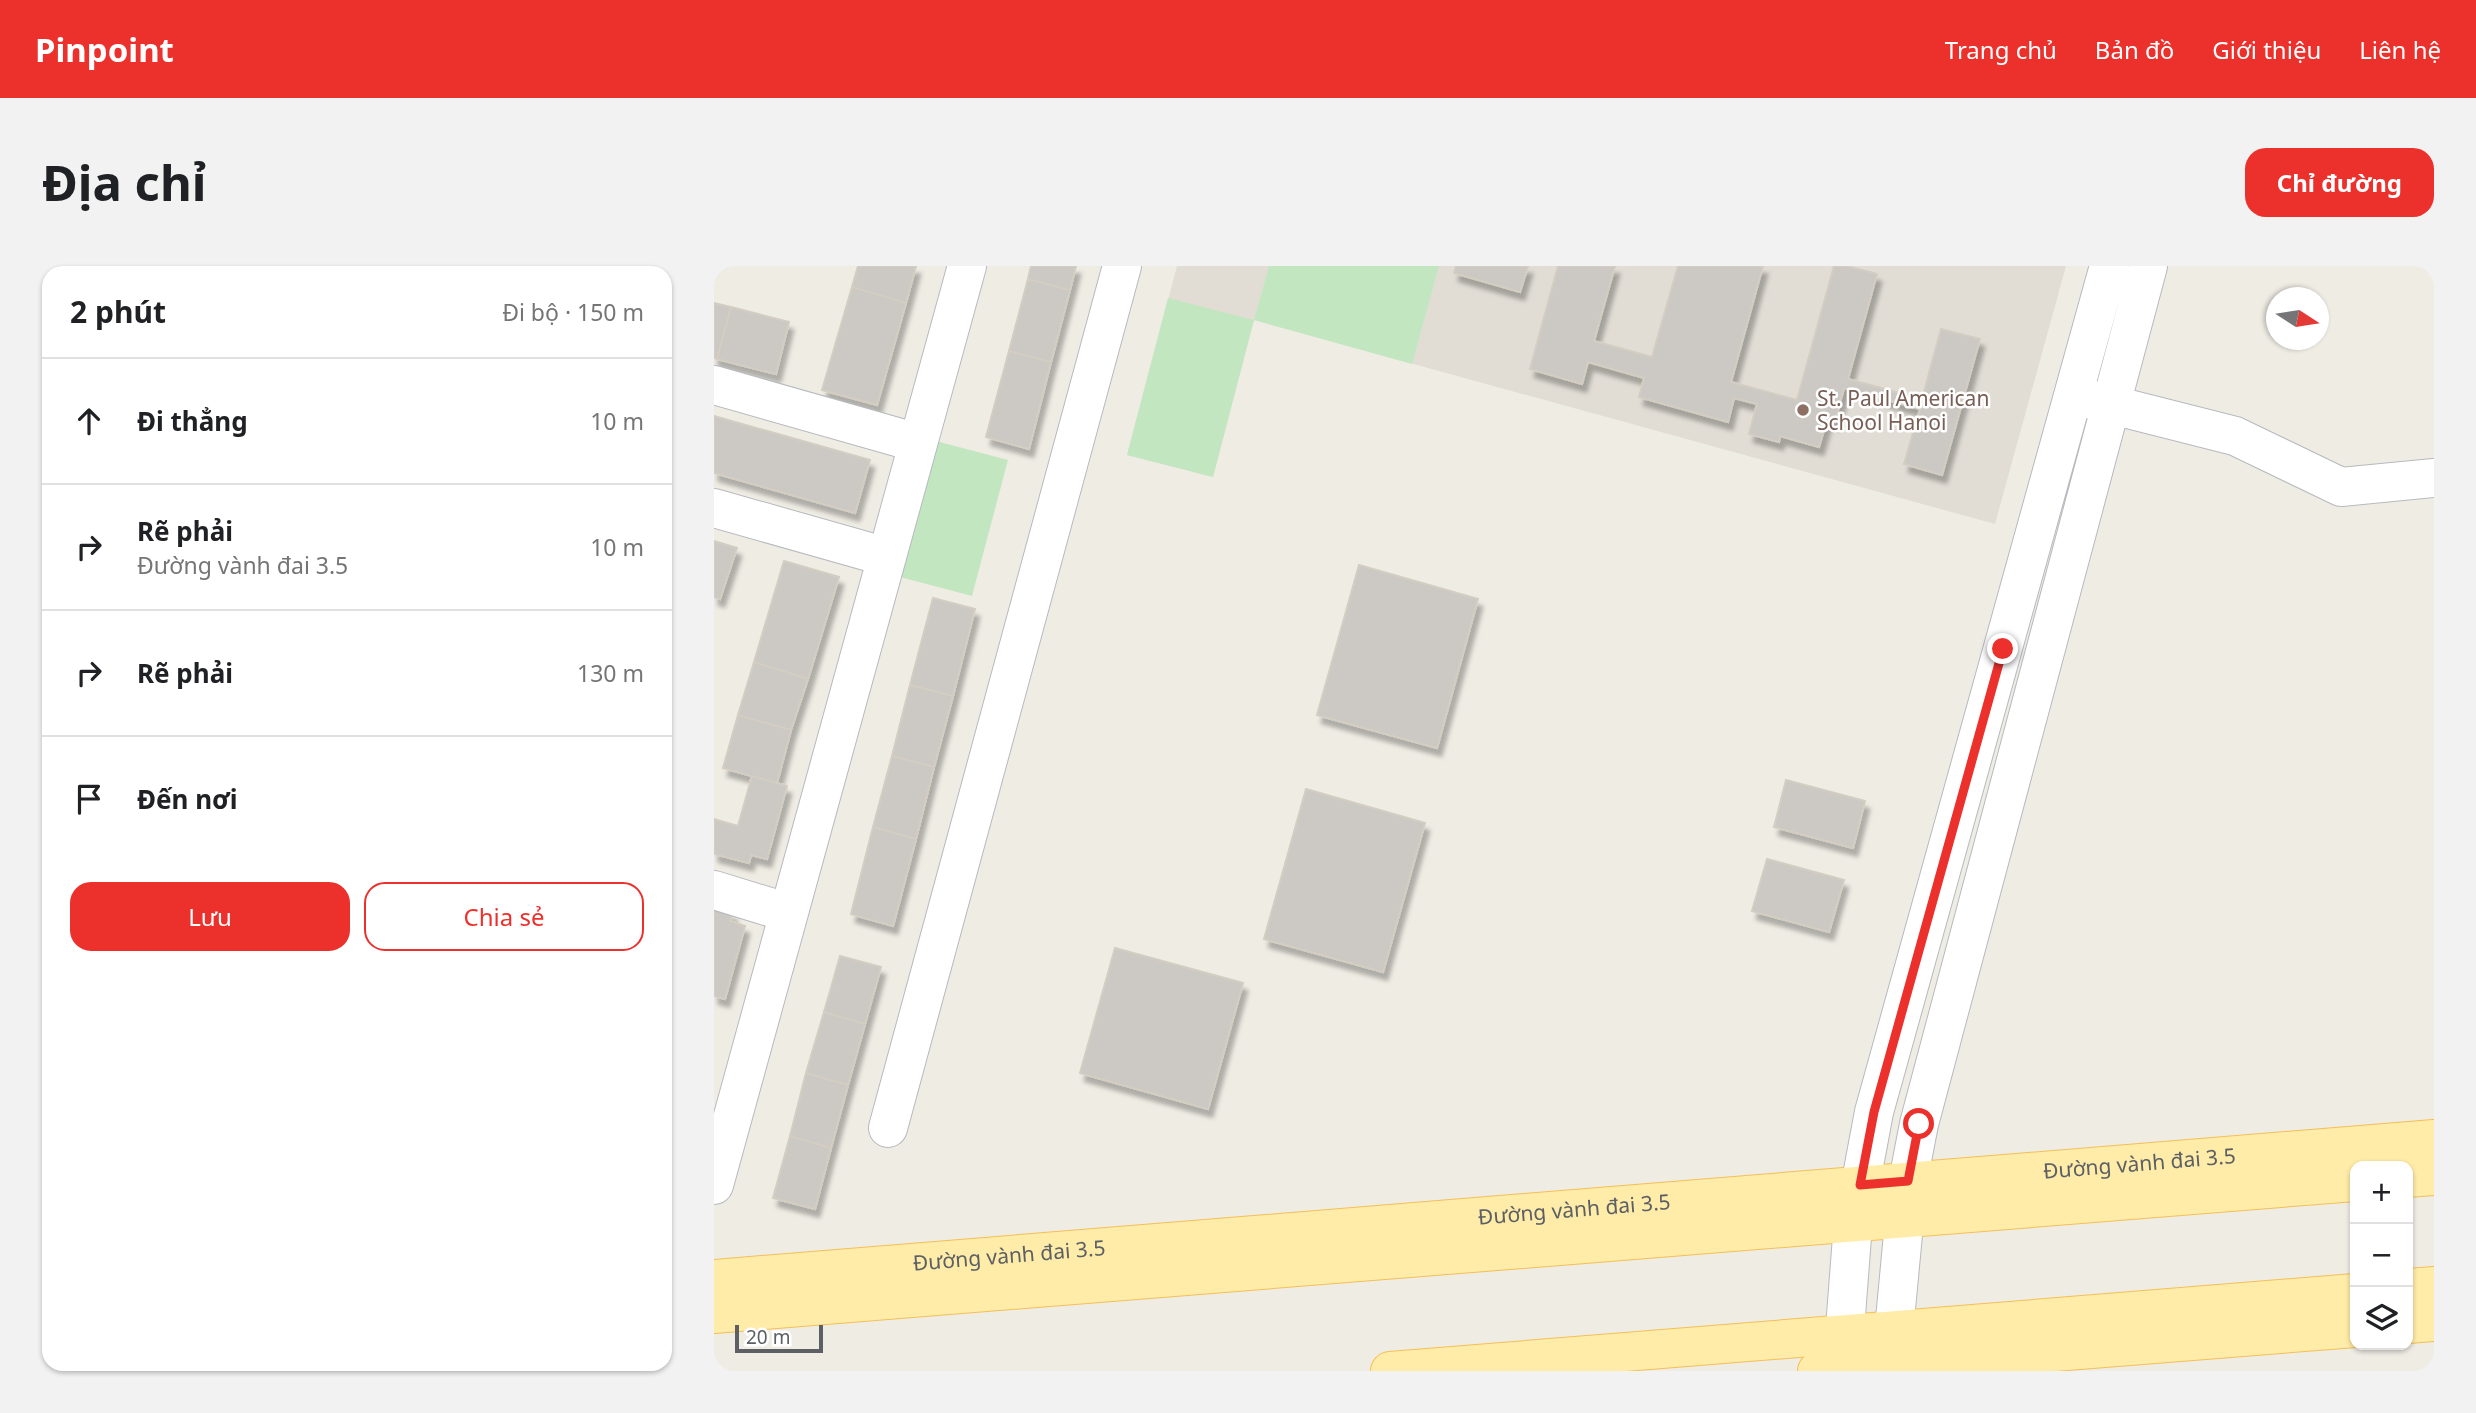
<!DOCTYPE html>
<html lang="vi">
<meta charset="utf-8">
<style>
body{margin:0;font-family:"Noto Sans",sans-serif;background:#f2f2f2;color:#202124}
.controls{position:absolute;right:21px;bottom:21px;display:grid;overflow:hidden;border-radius:14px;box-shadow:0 2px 5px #0004}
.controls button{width:63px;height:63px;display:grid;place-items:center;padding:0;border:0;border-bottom:2px solid #e0e0e0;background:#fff;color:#202124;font:35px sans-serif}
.compass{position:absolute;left:1552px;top:21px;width:63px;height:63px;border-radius:50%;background:#fff;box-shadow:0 2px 5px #0004;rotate:102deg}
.scale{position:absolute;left:21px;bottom:18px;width:88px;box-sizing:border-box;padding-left:7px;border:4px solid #5c6065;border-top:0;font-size:19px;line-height:24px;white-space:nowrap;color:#5c6065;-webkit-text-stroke:5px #fff;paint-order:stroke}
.stop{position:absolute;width:21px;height:21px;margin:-16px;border:5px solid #ec312d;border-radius:50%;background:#fff}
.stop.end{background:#ec312d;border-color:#fff;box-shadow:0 2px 7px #0008}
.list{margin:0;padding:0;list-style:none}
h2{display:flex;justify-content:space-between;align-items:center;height:91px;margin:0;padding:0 28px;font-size:30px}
h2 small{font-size:23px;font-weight:400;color:#757577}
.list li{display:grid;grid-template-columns:46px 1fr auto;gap:21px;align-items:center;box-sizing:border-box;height:126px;padding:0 28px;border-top:2px solid #e0e0e0}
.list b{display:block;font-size:26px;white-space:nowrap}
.list p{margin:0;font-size:23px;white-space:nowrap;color:#757577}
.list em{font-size:23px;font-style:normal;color:#757577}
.actions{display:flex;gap:14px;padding:21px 28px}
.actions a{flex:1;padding:16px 0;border:2px solid #ec312d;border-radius:21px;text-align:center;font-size:24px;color:#ec312d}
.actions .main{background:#ec312d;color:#fff}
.icon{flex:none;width:38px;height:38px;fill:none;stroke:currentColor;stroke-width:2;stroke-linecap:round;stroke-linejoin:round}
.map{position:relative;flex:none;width:1720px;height:1105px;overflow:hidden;border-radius:21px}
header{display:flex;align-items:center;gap:42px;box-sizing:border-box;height:98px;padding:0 35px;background:#ec312d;color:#fff}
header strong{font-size:33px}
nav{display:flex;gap:38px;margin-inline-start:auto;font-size:24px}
.intro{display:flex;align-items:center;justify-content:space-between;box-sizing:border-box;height:168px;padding:0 42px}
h1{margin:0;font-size:49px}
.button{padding:18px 32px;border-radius:21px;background:#ec312d;color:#fff;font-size:24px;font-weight:700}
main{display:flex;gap:42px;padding:0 42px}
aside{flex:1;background:#fff;border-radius:21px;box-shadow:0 2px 5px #0004}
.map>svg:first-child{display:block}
</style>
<header>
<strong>Pinpoint</strong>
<nav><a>Trang chủ</a><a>Bản đồ</a><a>Giới thiệu</a><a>Liên hệ</a></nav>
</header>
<div class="intro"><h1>Địa chỉ</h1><a class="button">Chỉ đường</a></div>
<main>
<aside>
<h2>2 phút<small>Đi bộ · 150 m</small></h2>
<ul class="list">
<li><svg class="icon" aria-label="ahead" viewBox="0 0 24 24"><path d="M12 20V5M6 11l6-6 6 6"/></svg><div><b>Đi thẳng</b></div><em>10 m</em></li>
<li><svg class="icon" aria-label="right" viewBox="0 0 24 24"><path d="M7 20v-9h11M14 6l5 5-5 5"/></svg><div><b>Rẽ phải</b><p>Đường vành đai 3.5</p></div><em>10 m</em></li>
<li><svg class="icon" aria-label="right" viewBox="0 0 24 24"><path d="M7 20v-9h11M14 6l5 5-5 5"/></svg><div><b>Rẽ phải</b></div><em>130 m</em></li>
<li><svg class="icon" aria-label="arrive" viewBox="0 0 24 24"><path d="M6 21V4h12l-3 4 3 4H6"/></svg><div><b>Đến nơi</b></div></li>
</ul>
<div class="actions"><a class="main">Lưu</a><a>Chia sẻ</a></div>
</aside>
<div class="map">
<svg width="1720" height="1105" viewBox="0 0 1720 1105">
<defs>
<filter id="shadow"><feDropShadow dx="4.5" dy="8" stdDeviation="2" flood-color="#0004"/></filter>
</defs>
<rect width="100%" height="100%" fill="#efece4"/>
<path fill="#e1ddd5" d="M463,0H1352L1281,258L540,54L499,211L413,189Z"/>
<path fill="#c2e7c0" d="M555,0H725L698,98L540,54L499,211L413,189L454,32L540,54Z
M222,175L294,194L258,330L186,311Z"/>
<path fill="#ccc8c3" stroke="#d3cdc2" stroke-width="2" filter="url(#shadow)" d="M144,0H202L192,37L138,21Z
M317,0H362L356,24L314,13Z
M742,0H814L806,26L740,7Z
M844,0H901L880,75L938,91L964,0H1049L1017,116L1083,134L1120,0H1133L1163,8L1134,113L1208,133L1227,63L1266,73L1228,209L1190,198L1206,143L1130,122L1121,156L1113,154L1105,181L1066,170L1065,176L1035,168L1043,138L1020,132L1014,156L925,131L930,112L874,96L868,118L816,103Z
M314,13L356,24L337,96L295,85Z
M138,21L192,37L163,139L108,124Z
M0,37L17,41L3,93L0,92Z
M17,41L75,56L62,108L3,93Z
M295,85L337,96L315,183L272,171Z
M0,150L156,194L141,247L0,207Z
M0,275L23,282L6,333L0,331Z
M70,295L125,311L94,413L40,396Z
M645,299L764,333L723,482L603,449Z
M219,332L261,343L239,430L196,419Z
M40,396L94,413L77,464L24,449Z
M196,419L239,430L220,501L178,490Z
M24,449L77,464L63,517L9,502Z
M178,490L220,501L202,573L159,561Z
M38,510L73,520L53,593L37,589L35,597L0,588V553L24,560Z
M1072,514L1151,535L1139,582L1060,561Z
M592,523L711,557L669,706L550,673Z
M159,561L202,573L179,660L137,648Z
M1053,593L1130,614L1115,666L1038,645Z
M0,642L19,647L16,655L31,660L11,733L0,730Z
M401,682L529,717L494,843L366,807Z
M126,690L167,701L151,758L110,746Z
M110,746L151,758L134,819L92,807Z
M92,807L134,819L117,882L76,870Z
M76,870L117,882L101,943L59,932Z"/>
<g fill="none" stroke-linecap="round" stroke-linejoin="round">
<defs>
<path id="minor" d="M0,119L204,177
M1371,132L1521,170L1627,221L1720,212
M0,242L173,291
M0,624L75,647
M174,862L408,0
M0,919L253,0
M1181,1096L1180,1064L1194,915L1205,858L1434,0
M1128,1101L1139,958L1160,846L1395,0"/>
<g id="major">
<path d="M1694,912L1720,910"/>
<path id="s1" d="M0,1013L1720,873"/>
<path d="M1694,1022L1720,1020"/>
<path d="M0,1048L1641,916"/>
<path d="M1694,1058L1720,1056"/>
<path d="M676,1105L1641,1027"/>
<path d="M1103,1105L1641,1062"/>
</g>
</defs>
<use href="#minor" stroke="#b6babe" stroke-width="40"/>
<use href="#major" stroke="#f4bf58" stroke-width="40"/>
<use href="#minor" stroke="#fff" stroke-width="38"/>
<use href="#major" stroke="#ffeca8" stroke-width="38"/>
</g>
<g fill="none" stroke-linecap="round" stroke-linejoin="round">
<path stroke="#ec312d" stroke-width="9" d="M1205,858L1194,915L1146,919L1160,846L1289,383"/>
</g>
<circle fill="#8d6e63" stroke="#fff" stroke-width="2.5" cx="1089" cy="144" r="7"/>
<g text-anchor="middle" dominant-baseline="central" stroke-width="5" stroke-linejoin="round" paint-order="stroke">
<g font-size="21" fill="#785e54" stroke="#fff" text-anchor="start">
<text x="1103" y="132">St. Paul American<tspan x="1103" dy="24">School Hanoi</tspan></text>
</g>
<g font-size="21" fill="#5c6065" stroke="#fff">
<text stroke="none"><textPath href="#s1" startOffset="1430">Đường vành đai 3.5</textPath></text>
<text stroke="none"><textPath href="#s1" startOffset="863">Đường vành đai 3.5</textPath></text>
<text stroke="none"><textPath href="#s1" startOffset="296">Đường vành đai 3.5</textPath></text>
</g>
</g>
</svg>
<div class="controls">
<button>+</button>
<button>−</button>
<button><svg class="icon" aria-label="layers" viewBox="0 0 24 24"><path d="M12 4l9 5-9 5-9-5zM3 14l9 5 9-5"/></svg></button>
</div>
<svg class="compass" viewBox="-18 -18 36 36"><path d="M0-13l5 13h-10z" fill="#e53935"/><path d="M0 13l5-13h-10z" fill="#757577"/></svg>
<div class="scale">20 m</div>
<div class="stop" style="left:1205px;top:858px"></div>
<div class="stop end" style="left:1289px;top:383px"></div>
</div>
</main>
